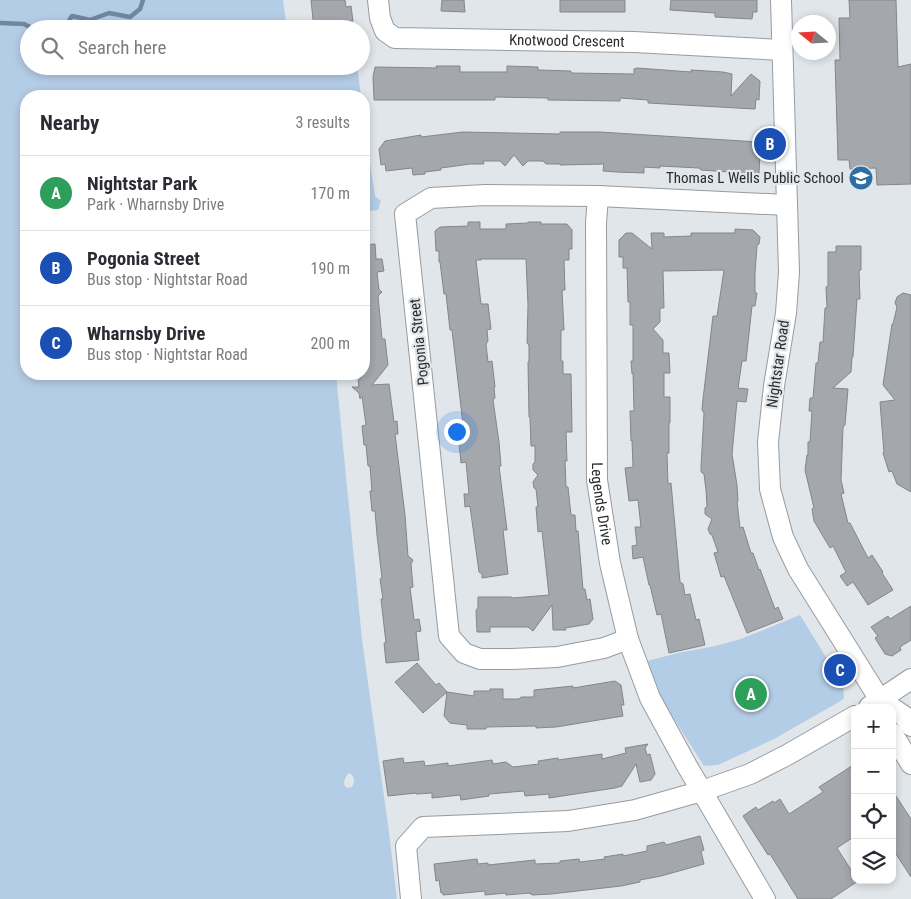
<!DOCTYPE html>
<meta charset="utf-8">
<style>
body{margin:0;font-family:"Roboto Condensed",sans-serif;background:#f7f7f7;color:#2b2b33}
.controls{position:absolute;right:15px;bottom:15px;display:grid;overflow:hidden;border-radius:10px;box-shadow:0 2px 8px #0003}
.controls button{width:45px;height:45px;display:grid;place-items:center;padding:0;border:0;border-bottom:1px solid #e1e1e2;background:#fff;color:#2b2b33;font:25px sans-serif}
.compass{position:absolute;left:791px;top:15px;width:45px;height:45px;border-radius:50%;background:#fff;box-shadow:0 2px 8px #0003;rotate:288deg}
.you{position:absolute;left:456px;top:431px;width:18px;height:18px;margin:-12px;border:4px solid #fff;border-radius:50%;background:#1a73e8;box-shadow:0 0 0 8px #1a73e833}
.badge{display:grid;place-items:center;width:32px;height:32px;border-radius:50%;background:#0b8043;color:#fff;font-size:16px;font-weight:700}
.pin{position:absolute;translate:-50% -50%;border:2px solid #fff;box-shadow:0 1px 5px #0006}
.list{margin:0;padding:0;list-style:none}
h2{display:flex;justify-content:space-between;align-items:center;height:65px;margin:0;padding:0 20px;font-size:21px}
h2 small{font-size:16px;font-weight:400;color:#7c7c81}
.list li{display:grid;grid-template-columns:32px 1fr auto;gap:15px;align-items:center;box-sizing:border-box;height:75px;padding:0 20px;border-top:1px solid #e1e1e2}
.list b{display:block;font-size:19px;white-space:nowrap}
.list p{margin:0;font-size:16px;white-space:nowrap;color:#7c7c81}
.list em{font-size:16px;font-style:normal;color:#7c7c81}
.icon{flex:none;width:28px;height:28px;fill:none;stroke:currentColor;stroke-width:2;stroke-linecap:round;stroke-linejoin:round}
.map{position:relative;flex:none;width:911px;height:899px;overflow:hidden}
.search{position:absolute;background:#fff;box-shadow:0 2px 8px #0003;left:20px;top:20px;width:350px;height:55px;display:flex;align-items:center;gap:12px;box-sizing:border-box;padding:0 18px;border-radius:28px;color:#7c7c81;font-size:19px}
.panel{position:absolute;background:#fff;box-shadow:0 2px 8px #0003;left:20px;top:90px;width:350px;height:290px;border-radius:20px}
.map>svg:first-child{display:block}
</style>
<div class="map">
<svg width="911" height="899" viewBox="0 0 911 899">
<rect width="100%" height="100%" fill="#e1e6ea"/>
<path fill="#b4cde6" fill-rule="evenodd" d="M0,0H283L287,29H29V66H357L361,96H26V374H336L362,640L389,832L397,899H0ZM349,773C355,776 355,782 352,787C341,791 343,778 349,773Z
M364,116L371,170L375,196L381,201L378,210L364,212Z
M800,615L843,685L844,698L839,702L774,739L718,765L704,766L656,691L647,661L678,653L715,646L741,639Z"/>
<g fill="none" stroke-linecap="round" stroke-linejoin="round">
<path stroke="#6f87a0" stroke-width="4.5" d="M0,23L24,24L34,29
M64,29L72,16L90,20L109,13L130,17L140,9L143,0"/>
</g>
<path fill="#a4a8ad" stroke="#83878c" d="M311,0H345L346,7L351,6L353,21L347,22L348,29H314Z
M442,0H464L465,12L441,11Z
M560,0H625V12H560Z
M671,0H757V12H753L752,19L715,17V13L670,10Z
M849,0H896L898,67L911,64V184L877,185L876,168L850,169L849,160H838L835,60H840L839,18H850Z
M436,66H460V72H507V66L538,67V70L571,71V73L634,74V69L637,68L691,72V70L723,72L732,74L731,96L751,74L760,81L759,100L756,99L755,109L648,103V100L620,98V101L548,100V98L495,97V100H374L373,77L375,67L437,68Z
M463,132L560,134V132H600L758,142L757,153H760L759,173L754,177H743V173L701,170L699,168L660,166V168L644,167V173L616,172L603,171L604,164L560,165V164H546L543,161H528L523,166L514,155L505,166L500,161H483L484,164H470L441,168V170L425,172V174L413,175L412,168L386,171L385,164L381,165L379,149L385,141L421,135V137Z
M468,222H480V229H506V224L528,223V222H541V224H567L572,230V249H569V260H564L565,290H562L564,330H561V361H563V374H571L572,432H566L567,461H565L566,487H568L571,515H575L576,531H578L583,589H585L587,600L590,599L593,619L589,624L565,628L566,630H553L552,605L533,631L528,627H490V632H477L476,611L478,607V597H511L513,598L549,595L542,531L538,532L536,507H538L536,489L534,488L533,482L538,475L533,470V464L535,462V446H531L530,417H529L528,362H529V345L527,343L528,305L526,259H481V260H476L481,304H488L491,329L487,330L488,341L486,344L488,362L492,361L495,387H494L495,398L493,400L499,442L501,466H499L507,530H503L508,574L482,578V574L479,572L470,506L465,507L464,494H469L466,462L461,463L458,433H464L452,330H450L446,294H444L440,262H439V251H436L435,231L440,227L468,226Z
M735,229L753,230L760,237L759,244L757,245L755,274V293H757L755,306H752L746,361H742L738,388L748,389L746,402L737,401L732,454L737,485L738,501H737L740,528L743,527L751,553H753L759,570L760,569L775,609L778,607L783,619L747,633L724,576L721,577L714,553L718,552L712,535L710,534L708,529L712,519L705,514V508L707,506L706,490L704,474L701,472V467L704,413L702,410L703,399L713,316H717L724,270L663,271L664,308H660V322L653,329L663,340V353H669L670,373H664V397H670V423H669V453H667L668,484L671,483L680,582L683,584L685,595L690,594L696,620L699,619L705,645L669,653L661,614L657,615L650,585H649L643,557L633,559L632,546L637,545L635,527H641L638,500L629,501L625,468L633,467L632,440L631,441L630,411H634L633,373L632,374L631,361H633V325H630V302H628L627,268H623V257H619V240L626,233H632L652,249L651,233H664V237L691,236V233H735Z
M375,244L376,259H382L384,271L377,272L379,290L382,292L378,296L382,339H385L388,365L372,385L389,384L394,422L397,421L398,434H395L405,515L408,556L413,560L411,564L413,587L410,588L412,603L414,620L419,619L421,631L416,632L419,660L386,663L384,643H386L381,599H383L380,579L382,578L377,535L375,511H372L370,491H372L370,466H368L366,445H364L362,426L366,425L362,396L360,399L359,393L352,387H359L358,380H360V374H364V245Z
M836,246H861V270H859L860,299H857L853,357H852L851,372L833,388L848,389L845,425L843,427L841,480L844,493L841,494L848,523H850L868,558L872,555L883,572L882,573L893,590L868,605L853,582L847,586L840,576L846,572L833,546L830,548L814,521L812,509L814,508L805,470L807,455H808V442H810L812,411H809L810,398H813L816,363H818L820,342H823L825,308H827L826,287L828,286V252H836Z
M903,293L911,295V492L897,484L892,471L889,472L883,453H884L880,402L895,400L883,385L892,324H893L897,307L895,303L897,297Z
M911,606V640L900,647L901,650L892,656L885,654L875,638L878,636L871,627L888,616L890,619Z
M417,663L436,685L439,683L447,692L423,713L395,682Z
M615,681L621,685L624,705H621L623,716L556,727L536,728V726L486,727V729H467V725L450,723L444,716L447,692L474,696V691H490V689H503V699H519L521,697H534V690L573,686V688Z
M648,744L645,748L647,755L650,754L655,774L651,780L640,782L636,764L622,786L615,788L549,798V794L525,796L524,791L489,794V796L461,800L460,795L432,798V793L416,794V793L388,796L383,761L403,758L404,763L424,761L425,766L448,763V766L492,760L493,764L506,762L513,767L539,764L538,761L558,758V760L602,754V759L626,753L625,748Z
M855,764V836L837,848L855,876V880L858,881L831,899H798L770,854L768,855L743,816L756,807L758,810L773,801L774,803L780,799L789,814L823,792L819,787Z
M892,790L911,819V877L892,848Z
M700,836L704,850L701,851L704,864L661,876L640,880V882L621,886L551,894L532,895V894H530V893L506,895V893L485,895V891L443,895V893H441L439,880L436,881L434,864L477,859L478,864L488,863V865L535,860V864L560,863V861L579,859L580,862L605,859L604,857L623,854V856L647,851V846L664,842L666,845Z"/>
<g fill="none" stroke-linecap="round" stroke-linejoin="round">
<defs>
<g id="minor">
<path id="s1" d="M378,0L380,18L385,31L395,38L634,42L782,50"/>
<path d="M781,0L789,272L786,313L774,386L768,442L770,489L783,537L798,569L880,700L882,708"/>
<path id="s2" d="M598,196L596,223L597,480L610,563L628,639L650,698L687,766L765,899"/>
<path d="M628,639L604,648L557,657L512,659H480L464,653L449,636L405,214L431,198L485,195L598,196L787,205"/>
<path d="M869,707L911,679"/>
<path d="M892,708L904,716L911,726"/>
<path d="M892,733L911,764"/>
<path d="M411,899L406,846L423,827L568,821L635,810L702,791L750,774L787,755L855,716"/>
</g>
</defs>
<use href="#minor" stroke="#979ba0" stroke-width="22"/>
<use href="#minor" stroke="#fff" stroke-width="20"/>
</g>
<defs>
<symbol id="school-disc" viewBox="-11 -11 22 22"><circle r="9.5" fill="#2f6da4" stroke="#e1e6ea"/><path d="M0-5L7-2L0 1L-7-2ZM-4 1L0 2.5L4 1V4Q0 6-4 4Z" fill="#fff"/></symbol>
</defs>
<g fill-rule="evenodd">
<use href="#school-disc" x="847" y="164" width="28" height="28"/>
</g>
<g text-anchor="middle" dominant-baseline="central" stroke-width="4.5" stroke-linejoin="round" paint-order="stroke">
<g font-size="15" fill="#292b2c" stroke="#e1e6ea">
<text stroke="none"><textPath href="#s1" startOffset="216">Knotwood Crescent</textPath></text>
<text transform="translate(419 342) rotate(-96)">Pogonia Street</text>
<text transform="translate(778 364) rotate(-82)">Nightstar Road</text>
<text stroke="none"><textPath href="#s2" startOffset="308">Legends Drive</textPath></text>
</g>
<g font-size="15" fill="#292b2c" stroke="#e1e6ea" text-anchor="end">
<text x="844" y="178">Thomas L Wells Public School</text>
</g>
</g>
</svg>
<div class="controls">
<button>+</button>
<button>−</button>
<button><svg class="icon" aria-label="locate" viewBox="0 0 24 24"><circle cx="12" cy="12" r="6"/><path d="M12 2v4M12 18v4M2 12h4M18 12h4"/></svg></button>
<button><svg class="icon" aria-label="layers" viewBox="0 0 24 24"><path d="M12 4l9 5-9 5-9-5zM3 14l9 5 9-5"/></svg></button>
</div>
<svg class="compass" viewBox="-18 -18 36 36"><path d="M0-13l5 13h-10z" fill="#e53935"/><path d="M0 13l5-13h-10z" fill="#7c7c81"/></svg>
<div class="you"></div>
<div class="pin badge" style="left:751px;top:694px;background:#2e9e5b">A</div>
<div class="pin badge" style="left:770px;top:144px;background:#1a4fb4">B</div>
<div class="pin badge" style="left:840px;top:670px;background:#1a4fb4">C</div>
<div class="search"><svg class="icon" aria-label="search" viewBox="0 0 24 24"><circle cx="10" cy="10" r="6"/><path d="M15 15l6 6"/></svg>Search here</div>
<section class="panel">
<h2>Nearby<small>3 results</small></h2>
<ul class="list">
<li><span class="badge" style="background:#2e9e5b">A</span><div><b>Nightstar Park</b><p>Park · Wharnsby Drive</p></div><em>170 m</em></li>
<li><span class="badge" style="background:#1a4fb4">B</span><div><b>Pogonia Street</b><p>Bus stop · Nightstar Road</p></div><em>190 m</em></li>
<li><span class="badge" style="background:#1a4fb4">C</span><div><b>Wharnsby Drive</b><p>Bus stop · Nightstar Road</p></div><em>200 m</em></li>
</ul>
</section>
</div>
